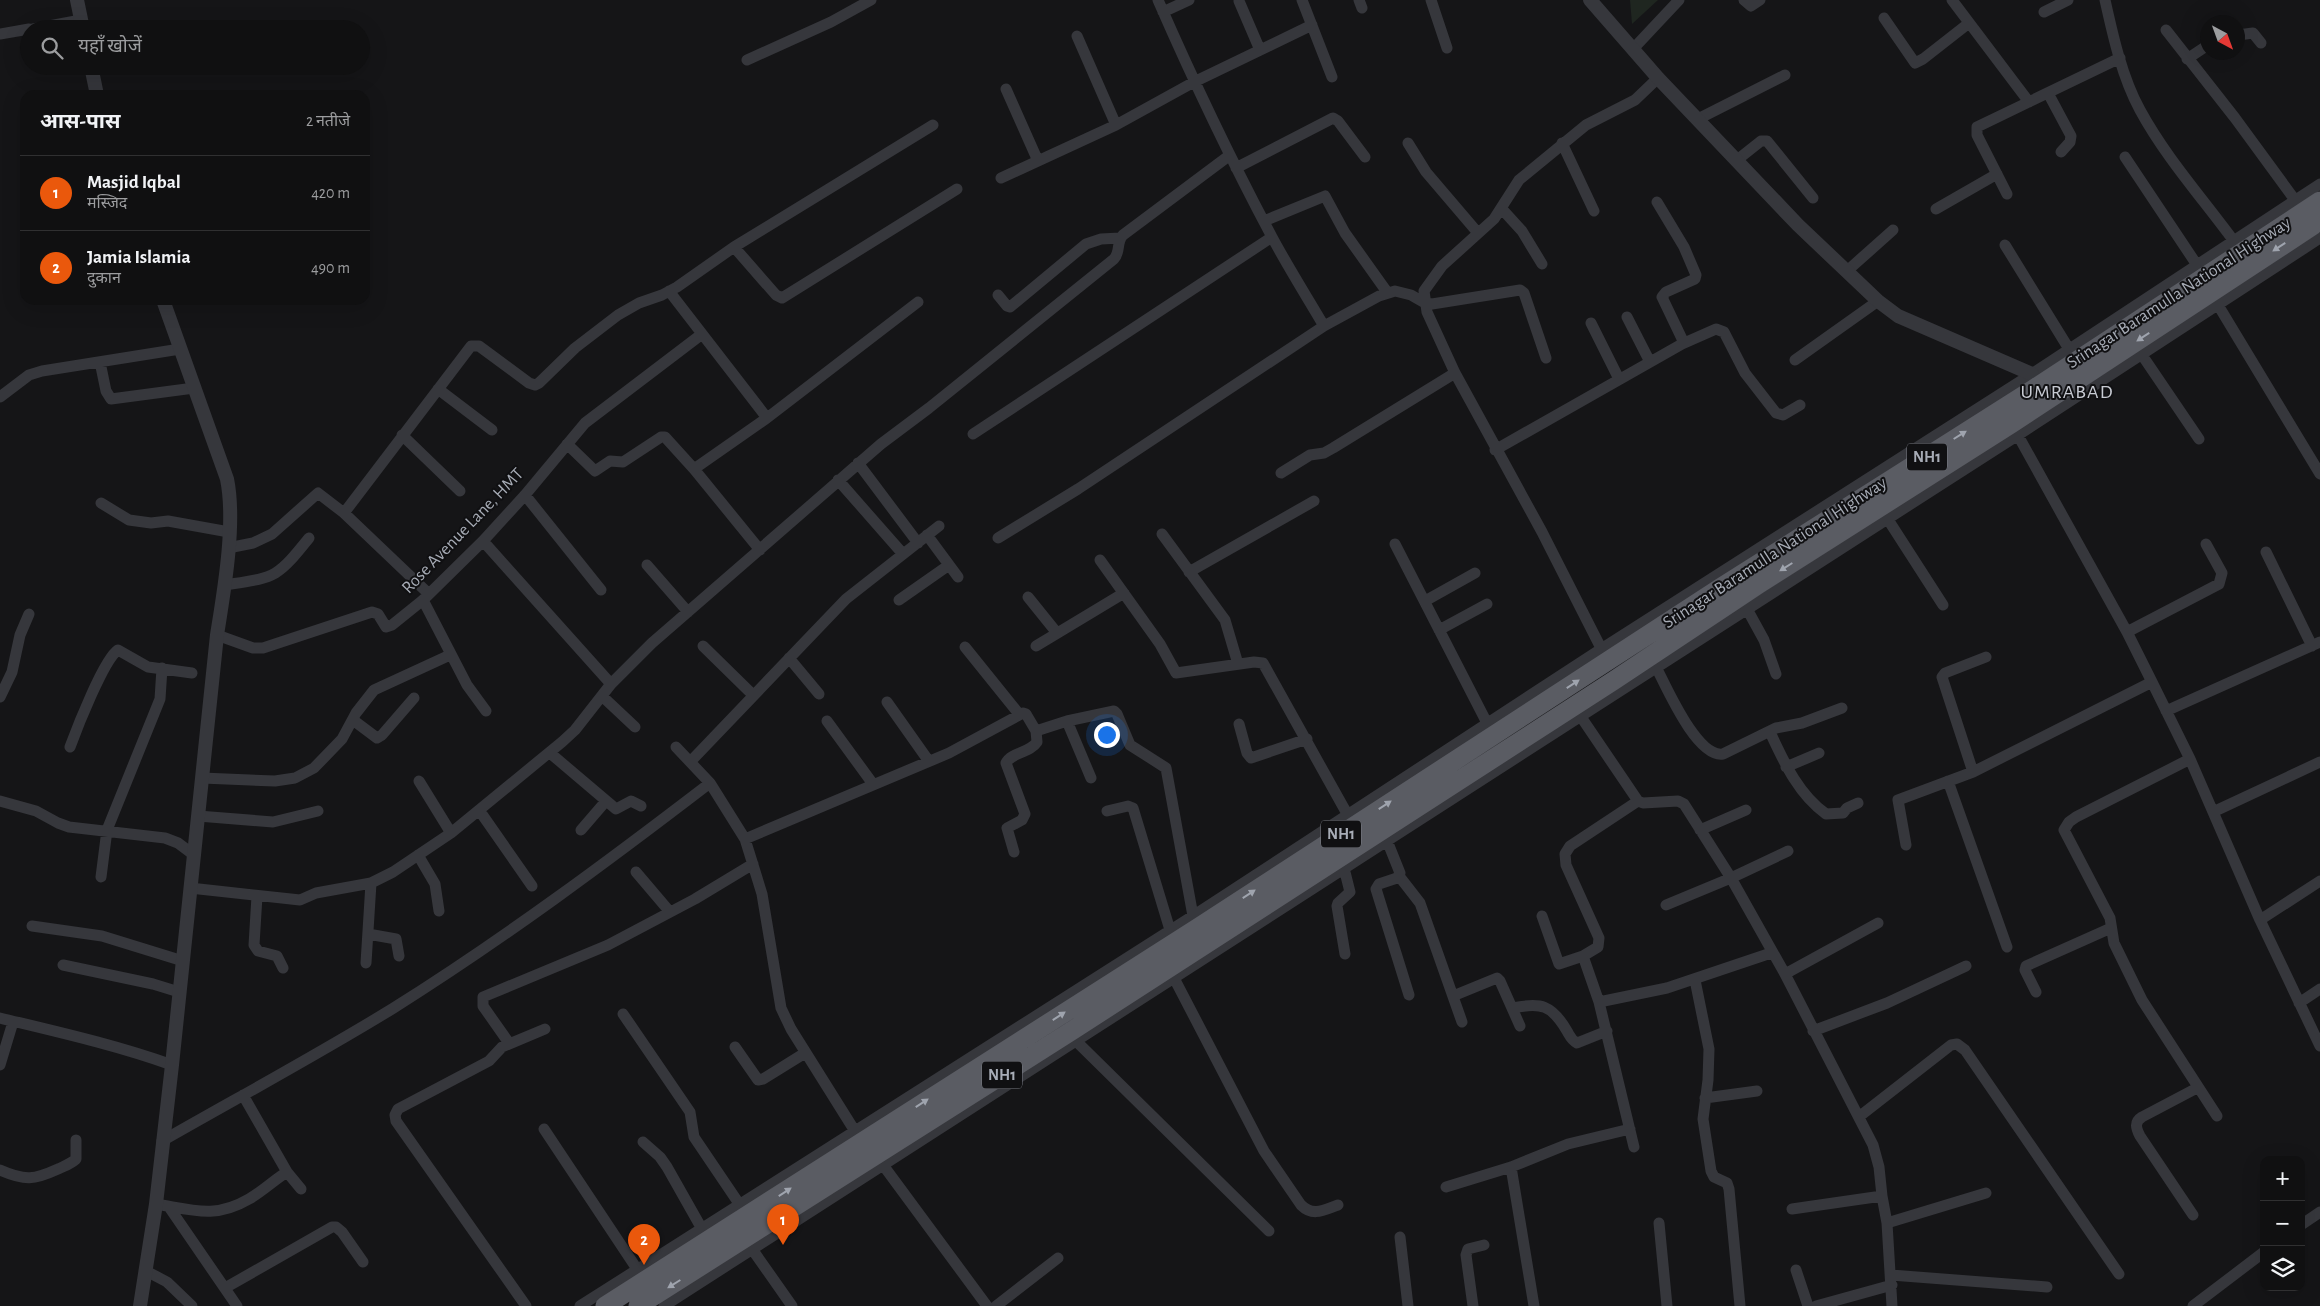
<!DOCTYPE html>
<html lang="hi">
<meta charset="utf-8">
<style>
body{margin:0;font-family:"Alegreya Sans","Noto Sans Devanagari",sans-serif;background:#1e1e1f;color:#f1f3f6}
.controls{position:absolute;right:15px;bottom:15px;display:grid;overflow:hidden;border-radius:10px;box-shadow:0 5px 20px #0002}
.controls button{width:45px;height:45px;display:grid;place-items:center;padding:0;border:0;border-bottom:1px solid #303031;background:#101011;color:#f1f3f6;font:25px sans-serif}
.compass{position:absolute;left:2200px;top:15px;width:45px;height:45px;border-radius:50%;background:#101011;box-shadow:0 5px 20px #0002;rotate:139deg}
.you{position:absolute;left:1106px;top:734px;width:18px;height:18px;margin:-12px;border:4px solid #fff;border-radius:50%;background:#1a73e8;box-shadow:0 0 0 8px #1a73e833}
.badge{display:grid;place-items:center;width:32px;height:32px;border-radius:50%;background:#ea580c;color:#fff;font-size:16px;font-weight:700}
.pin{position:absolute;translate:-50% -41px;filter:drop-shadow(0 1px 2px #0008)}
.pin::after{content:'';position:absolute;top:26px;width:18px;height:15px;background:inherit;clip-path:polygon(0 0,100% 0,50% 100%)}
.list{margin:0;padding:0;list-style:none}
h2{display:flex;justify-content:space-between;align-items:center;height:65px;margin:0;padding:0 20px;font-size:21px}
h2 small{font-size:16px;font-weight:400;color:#9c9d9f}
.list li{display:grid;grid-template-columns:32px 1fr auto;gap:15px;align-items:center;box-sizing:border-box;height:75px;padding:0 20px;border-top:1px solid #303031}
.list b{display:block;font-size:19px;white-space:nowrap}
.list p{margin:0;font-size:16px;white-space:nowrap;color:#9c9d9f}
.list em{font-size:16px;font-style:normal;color:#9c9d9f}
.icon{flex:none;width:28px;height:28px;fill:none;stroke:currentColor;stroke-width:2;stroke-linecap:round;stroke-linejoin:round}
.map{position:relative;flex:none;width:2320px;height:1306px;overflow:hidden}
.search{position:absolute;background:#101011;box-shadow:0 5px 20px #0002;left:20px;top:20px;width:350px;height:55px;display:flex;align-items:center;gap:12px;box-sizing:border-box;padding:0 18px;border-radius:28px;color:#9c9d9f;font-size:19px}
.panel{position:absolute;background:#101011;box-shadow:0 5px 20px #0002;left:20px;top:90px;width:350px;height:215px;border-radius:15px}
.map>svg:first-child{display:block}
</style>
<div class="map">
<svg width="2320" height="1306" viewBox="0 0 2320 1306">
<rect width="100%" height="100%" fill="#151517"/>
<path fill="#1f2620" d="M1630,0H1658L1632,24Z"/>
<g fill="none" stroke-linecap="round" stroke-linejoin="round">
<path stroke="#36373c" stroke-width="11" d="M1158,0C1193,80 1231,160 1272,237C1288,267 1307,297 1324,326
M1302,0L1332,77
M1359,0L1362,8
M1431,0L1447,48
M1744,0L1751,6L1760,0
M1952,0L2029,102
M2105,0C2113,36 2122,77 2140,110C2166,158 2204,200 2236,244
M1239,1L1260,50
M1163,12L1189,0
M2044,12L2068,0
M1884,18L1915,63L1923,59L1969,23
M33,29L81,20
M2166,30L2235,118L2295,200
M0,34L29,29
M2238,35L2253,33L2261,43
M1077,36L1116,125
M1633,49L1679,0
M2187,59L2208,45
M747,60L831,22L871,0
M1006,89L1038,161
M2048,93L2071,136L2070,142L2061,152
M1698,119L1785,75
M1408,143L1426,172L1478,233
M1562,143L1594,211
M2125,157L2197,265
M1737,160L1761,141H1767L1813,198
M1236,168L1333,118L1338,121L1365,157
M1001,178L1116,125L1194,82L1312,25
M2007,194L1977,135V127L2120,58
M1657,202L1684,247L1696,275L1695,279L1666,292L1662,297L1684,343
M1501,208L1522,231L1542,264
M1936,209L1997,174
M1264,221L1325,196L1345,233L1387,292
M2005,245L2069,349
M734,247L776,295L782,298L957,189
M1847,271L1893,230
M669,291L767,418
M998,295L1007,306L1010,307L1086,244L1101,239L1120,238
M2215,300L2320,474
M1627,317L1650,362
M1591,323L1619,379
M2142,355L2199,439
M1795,360L1878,301
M100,362L106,391L111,399L194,388
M438,389L492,430
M0,397L29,375L42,371L180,349
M2015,430L2127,632L2152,682L2190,759L2260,920L2320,1046
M973,434L1272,237
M402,435L460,491
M567,444L595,471L610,461L623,462L661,437H665L694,469L760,550
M1495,450L1682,344L1716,329L1724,332L1745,373L1776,413L1783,415L1800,405
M858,463L918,543
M694,469L767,418L918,302
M1281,473L1310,455L1324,453L1333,448L1455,373
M838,480L903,554
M525,495L601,590
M101,503L129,520L151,523L168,521L229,532
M344,513L471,346H479L529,383L535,385L539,383L575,348L618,315L639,303L662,295L677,287L734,247L933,125
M1887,518L1943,605
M1162,534L1225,620L1238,664
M927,535L958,577
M998,538L1078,489L1324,326L1379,296L1395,291L1411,295L1425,303L1432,304L1520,290L1524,293L1546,358
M483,541L611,684
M1395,544L1487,723
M228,548L253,543L272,534L318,493L344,513L429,594
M2266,552L2312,646
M1100,560L1160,644L1176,673L1254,662L1263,663L1350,819
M647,565L688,612
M1189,572L1314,501
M225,585C276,577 276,579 309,538
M1028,597L1057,633
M423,600L467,685L486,711
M899,600L949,565
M1425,601L1475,573
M1747,609L1764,640L1776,674
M1439,630L1487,604
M2127,632L2219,584L2222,573L2206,544
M217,635L253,648H263L372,612L378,614L386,627L392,625L423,600L483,541L525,495L585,423L702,334
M703,646L753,695
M1036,646L1124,593
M965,647L1019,714
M1604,654L1542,532L1455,373L1427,312L1424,291L1442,266L1494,219L1519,180L1586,125L1635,100L1658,78
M789,658L819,694
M1656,667C1667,688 1697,758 1723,754L1776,728L1802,723L1842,708
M602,696L635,727
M0,697L12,672L20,635L29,614
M887,702L928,760
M1577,711L1638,801L1643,803L1678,801L1684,804L1731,878L1785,974L1873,1145L1879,1167L1882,1196L1887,1223L1892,1306
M2166,711L2320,642
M353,720L377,738L382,735L414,698
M827,721L873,784
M1067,721L1091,778
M1239,724L1247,753L1251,758L1307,739
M1036,731L1067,721L1114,711L1117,714L1130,745L1166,768L1193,916
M1770,732C1784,762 1798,794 1826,814L1843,813L1847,808L1858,803
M70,747C77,728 104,659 118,650L148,667L192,673
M676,747L710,783L745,839L762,894L781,1008L791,1029L858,1136
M550,753L616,809L631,801L641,806
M2190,759L2076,817L2069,822L2064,830L2110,918L2114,943L2142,1000L2217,1116
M691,761L846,599L939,526
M1786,767L1819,753
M1973,772L1942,677L1945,673L1986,657
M202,778L275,781L295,778L314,768L342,739L356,713L374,690L450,655
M419,781L451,833
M1948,781L2007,947
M0,801L36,811L58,823L69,827L165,838L178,843L194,855
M479,810L532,886
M1107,811L1128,806L1133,808L1170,930
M2213,812L2320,762
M198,816L273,822L318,811
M581,830L606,801
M1700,830L1746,810
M1384,833L1400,873L1397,878L1379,884L1376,889L1409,995
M745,839L949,753L1023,713L1026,714L1036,731L1037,742C1030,753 1012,752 1006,763L1025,814L1022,820L1007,828L1014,852
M1906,845L1898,800L1973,772L2152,682
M418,855L435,884L439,911
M1344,868L1350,892L1338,903L1337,906L1345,954
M636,872L670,912
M1399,876L1420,903L1462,1022
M101,877L107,830L160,699L162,668
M190,888L300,900L316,893L371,883L393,872L451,833L562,742L575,730L611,684L652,643L881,444L929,408L1114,259C1121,251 1116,242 1123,235L1230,155
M257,896L254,945L258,951L277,956L283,968
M1666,905L1731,878L1788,851
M1542,916L1559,964L1583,956L1598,947L1599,938L1566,865L1565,854L1570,846L1638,801
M2260,920L2320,881
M32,926L102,936L183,961
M368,934L396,939L399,956
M1583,956L1599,1002L1634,1147
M366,963L371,883
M63,965L153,984L179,992
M1785,974L1878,923
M1174,978L1264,1151L1301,1205C1313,1217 1324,1210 1338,1205
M1695,980L1709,1049L1708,1080L1703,1119L1711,1171L1714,1177L1727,1183L1729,1189L1740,1306
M2036,992L2025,970L2026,966L2111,928
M1453,996L1497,978L1500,981L1520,1026
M1599,1002L1667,988L1771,953
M2299,1003L2320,989
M1513,1008C1541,1002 1552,1005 1567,1031C1570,1036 1571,1040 1577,1043L1607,1031
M623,1014L690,1112L694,1137L744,1211
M0,1018C58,1032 116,1045 172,1065
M1813,1031L1887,1003L1966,966
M1076,1041L1269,1231
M509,1043L483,1006V997L608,945L695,899L753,864
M735,1047L758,1080L763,1079L805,1053
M0,1065L13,1022
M243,1095L287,1172L301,1189
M1705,1098L1757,1091
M1860,1116L1951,1045L1957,1044L1965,1050L2119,1274
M544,1129L641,1275
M162,1141C239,1097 317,1055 392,1009C502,940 607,862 710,783
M643,1142L660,1157L667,1167L702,1229
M883,1165L987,1306
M1511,1167L1534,1306
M0,1170C25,1181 34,1180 58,1169C64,1166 71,1164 76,1159V1140
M1446,1187L1511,1167L1568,1144L1630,1129
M156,1204C193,1210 215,1219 249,1199C263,1191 274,1180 287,1172
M169,1207L237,1306
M1792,1209L1882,1196
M2193,1215L2140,1136C2136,1128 2134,1122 2142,1117L2197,1088
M1659,1223L1667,1306
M1887,1223L1986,1193
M2301,1225L2320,1212
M1400,1237L1408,1306
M752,1249L792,1306
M1796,1270L1808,1306
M146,1271L167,1282L192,1306
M1891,1275L2047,1287
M225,1288L332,1227H336L342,1232L363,1262
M526,1306L396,1121L395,1115L398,1109L489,1061L502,1047L545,1029
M580,1306L1193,916L1601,649L2021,381L2320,184
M664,1306L2018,435L2320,238
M996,1306L1058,1258
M1473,1306L1466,1255L1468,1249L1484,1245
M1816,1306L1892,1285
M2193,1306L2264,1252"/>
<path stroke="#36373c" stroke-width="14" d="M77,0L83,29
M1590,0L1658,78L1798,225L1878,301L1898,316L2032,374
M91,66L97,95
M140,1306L156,1204L172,1065L217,635C224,591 236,523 227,479L163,300"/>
<path stroke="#5a5c63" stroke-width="19" d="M605,1306L1199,927L1720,588L2032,390L2320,201
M638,1306L1073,1030L1613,681L1759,584L2011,424L2320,221"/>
</g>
<defs><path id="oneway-solid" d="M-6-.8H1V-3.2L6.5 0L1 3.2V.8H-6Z" transform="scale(1.25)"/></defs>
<g fill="#9fa4ae">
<use href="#oneway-solid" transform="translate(2279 247) rotate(147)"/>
<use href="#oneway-solid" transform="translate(2143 337) rotate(147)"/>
<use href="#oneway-solid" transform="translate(1960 435) rotate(-32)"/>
<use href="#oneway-solid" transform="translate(1786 567) rotate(148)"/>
<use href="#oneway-solid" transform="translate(1573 684) rotate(-33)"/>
<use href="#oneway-solid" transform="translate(1385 805) rotate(-33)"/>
<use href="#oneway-solid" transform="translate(1249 894) rotate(-33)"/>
<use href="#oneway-solid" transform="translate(1059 1016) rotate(-33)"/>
<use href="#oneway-solid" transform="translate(922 1103) rotate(-33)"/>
<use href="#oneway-solid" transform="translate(785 1192) rotate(-33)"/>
<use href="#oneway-solid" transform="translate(674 1284) rotate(148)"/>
</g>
<g text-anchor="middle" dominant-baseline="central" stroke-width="4" stroke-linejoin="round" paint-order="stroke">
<g fill="#101012" stroke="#7a7d85" stroke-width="1">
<rect x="1907" y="443.5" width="40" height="27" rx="4"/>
<rect x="1321" y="820.5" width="40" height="27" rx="4"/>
<rect x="982" y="1061.5" width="40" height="27" rx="4"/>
</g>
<g font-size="16" font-weight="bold" fill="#a7acb6">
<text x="1927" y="457">NH1</text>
<text x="1341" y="834">NH1</text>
<text x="1002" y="1075">NH1</text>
</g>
<g font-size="18" fill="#a7acb6" stroke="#101012">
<text transform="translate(2179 293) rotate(-33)">Srinagar Baramulla National Highway</text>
<text transform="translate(463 531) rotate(-46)">Rose Avenue Lane, HMT</text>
<text transform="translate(1775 553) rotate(-33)">Srinagar Baramulla National Highway</text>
</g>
<g font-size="20" letter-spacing="1" fill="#c8cbd3" stroke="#101012">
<text x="2067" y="392">UMRABAD</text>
</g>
</g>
</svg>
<div class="controls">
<button>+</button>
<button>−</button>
<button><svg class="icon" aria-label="layers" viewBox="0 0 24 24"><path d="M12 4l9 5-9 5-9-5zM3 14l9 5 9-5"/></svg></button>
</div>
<svg class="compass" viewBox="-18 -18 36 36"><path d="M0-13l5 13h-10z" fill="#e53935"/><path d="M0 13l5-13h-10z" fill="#9c9d9f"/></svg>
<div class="you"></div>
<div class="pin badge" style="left:783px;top:1245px">1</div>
<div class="pin badge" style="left:644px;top:1265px">2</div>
<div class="search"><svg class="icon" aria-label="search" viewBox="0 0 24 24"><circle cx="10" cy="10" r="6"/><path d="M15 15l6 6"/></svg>यहाँ खोजें</div>
<section class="panel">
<h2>आस-पास<small>2 नतीजे</small></h2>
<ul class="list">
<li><span class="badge">1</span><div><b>Masjid Iqbal</b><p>मस्जिद</p></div><em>420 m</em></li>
<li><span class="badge">2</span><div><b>Jamia Islamia</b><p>दुकान</p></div><em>490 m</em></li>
</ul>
</section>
</div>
